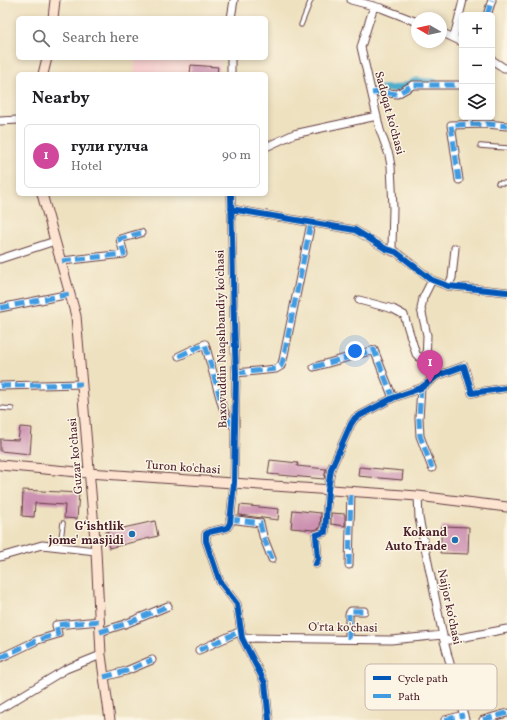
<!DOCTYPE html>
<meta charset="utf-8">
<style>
body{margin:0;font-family:Vollkorn,serif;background:#f6f6f6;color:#202124}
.controls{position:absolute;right:12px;top:12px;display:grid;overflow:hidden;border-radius:6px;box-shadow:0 2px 6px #0003}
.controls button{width:36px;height:36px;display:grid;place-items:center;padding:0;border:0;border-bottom:1px solid #e0e0e0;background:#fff;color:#202124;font:20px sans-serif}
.compass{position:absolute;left:411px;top:12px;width:36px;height:36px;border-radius:50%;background:#fff;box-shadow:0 2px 6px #0003;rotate:279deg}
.you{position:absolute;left:355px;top:351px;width:14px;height:14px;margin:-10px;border:3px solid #fff;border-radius:50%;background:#1a73e8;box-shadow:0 0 0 6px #1a73e833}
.badge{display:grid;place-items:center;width:26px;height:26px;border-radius:50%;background:#1f6fb2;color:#fff;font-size:13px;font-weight:700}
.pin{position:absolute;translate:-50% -33px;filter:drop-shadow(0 1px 2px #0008)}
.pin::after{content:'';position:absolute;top:21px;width:14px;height:12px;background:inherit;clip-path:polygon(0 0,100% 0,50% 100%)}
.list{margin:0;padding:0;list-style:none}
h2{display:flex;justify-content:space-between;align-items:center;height:52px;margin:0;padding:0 16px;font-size:17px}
h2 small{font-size:13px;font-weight:400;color:#757577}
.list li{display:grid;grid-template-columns:26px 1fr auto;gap:12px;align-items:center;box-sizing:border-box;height:64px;margin:0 8px 8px;padding:0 8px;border:1px solid #e0e0e0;border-radius:6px}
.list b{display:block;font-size:15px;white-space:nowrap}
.list p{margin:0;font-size:13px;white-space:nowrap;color:#757577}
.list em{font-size:13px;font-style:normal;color:#757577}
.icon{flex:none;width:22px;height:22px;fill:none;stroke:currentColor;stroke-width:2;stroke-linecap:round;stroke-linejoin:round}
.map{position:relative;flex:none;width:507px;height:720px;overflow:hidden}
.search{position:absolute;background:#fff;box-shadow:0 2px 6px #0003;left:16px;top:16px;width:252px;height:44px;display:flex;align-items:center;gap:10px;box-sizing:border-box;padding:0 14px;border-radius:6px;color:#757577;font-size:15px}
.panel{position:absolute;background:#fff;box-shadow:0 2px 6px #0003;left:16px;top:72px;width:252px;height:124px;border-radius:6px}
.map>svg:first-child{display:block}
</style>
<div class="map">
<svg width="507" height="720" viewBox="0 0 507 720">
<rect width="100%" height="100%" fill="#fcf5e5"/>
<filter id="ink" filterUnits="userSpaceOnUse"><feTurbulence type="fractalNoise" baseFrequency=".025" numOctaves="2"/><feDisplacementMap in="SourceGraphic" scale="8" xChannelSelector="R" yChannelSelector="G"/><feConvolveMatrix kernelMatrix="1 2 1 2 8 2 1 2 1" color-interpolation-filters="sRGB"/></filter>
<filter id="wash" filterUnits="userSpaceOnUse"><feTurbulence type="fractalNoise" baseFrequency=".012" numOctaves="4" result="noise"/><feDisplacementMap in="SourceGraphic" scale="16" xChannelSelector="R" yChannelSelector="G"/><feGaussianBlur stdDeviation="0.9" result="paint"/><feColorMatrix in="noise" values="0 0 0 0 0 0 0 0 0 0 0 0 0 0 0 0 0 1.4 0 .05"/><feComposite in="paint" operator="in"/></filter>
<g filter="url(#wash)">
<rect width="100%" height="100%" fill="#eee1c0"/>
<path fill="#f7d0cf" d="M135,58H221V74H134Z"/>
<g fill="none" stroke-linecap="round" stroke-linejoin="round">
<path stroke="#4dadcc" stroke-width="7" d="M382,89L400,88L416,81L434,82"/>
</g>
<g id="blocks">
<path fill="#cc91b1" d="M191,65L218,67L217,74H190Z
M20,427L32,428L30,454L0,451V439L18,440Z
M270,460L298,463L297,466L326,469L324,479L268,474Z
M359,467L403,471L402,480L358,476Z
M23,490L79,493L77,519L64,518L65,505L35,503L34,517L22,516Z
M240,505L279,509L278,520L239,515Z
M293,510L321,513L320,528L314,530L291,528Z
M331,513L345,514V526L331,524Z
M155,521L158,536L109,548L105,532Z
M442,526L469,527L468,554L440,553Z"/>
</g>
</g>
<g filter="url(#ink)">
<use href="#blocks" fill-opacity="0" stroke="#633c41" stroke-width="1"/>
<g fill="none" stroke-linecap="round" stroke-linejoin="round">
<defs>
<path id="service" d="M301,25L311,0
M480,146L507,148
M498,183H507
M0,408L12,409
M60,547L63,523"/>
<path id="minor" d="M351,0L381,8L417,22
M374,6L361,47L380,130L389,155L391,166L393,208L392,247L393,252
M487,15L492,0
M231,18L234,0
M441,32L462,42
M454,37L463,0
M492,60L504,68H507
M231,74V58
M372,93L380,92L397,94L413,85H458
M0,121L18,120
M266,147L294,134L377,116
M459,180L451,125L487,124L507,126
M231,194L234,323L236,373L234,483L230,523L227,528L209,532L206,534V541L220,582L237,604L242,638L265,683L269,720
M231,209L355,230L386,249L396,252L432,280L448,286L507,292
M0,259L55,241
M62,261L124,254L120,239L141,233
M432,280L423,298L421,309L427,335L426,364L432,380
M448,286L452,278L455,248
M359,300L393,309L404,315L416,354L426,364
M0,308L70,294
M179,356L205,344L222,405L227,418L235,428
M314,367L374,350L393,398
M236,373L276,369L281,366L283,360L311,223
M0,386L82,384
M421,388L419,418L420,436L432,468
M418,496L419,518L444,641L465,720
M230,519L260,523L263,536L272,559
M0,557L42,545L96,551
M316,564L318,559L316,535L325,532L328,490L331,469L351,424L355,418L393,398L421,388L437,376L464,366L472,393L507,388
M349,565L351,491
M100,632L125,624L168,606
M242,638L391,640L443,635
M349,639V614L351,611H364
M444,641L507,629
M199,650L241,631
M0,658L38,640L58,634L56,625L100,621
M104,677L126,671L152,660
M0,709L66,669L101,655
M445,720L464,715
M483,720L507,713"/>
<path id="secondary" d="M53,18L55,0
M43,74L47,58
M42,194L76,316L96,551L101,655L110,720
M0,465L89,473L418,496L507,507"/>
</defs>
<use href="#service" stroke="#633c41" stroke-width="5.5"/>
<use href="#minor" stroke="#633c41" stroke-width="9"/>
<use href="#secondary" stroke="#633c41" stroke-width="11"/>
<use href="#service" stroke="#fff" stroke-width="3.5"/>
<use href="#minor" stroke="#fff" stroke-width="7"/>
<use href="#secondary" stroke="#fde4d1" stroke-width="9"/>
<path stroke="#409be1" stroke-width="5" stroke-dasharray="10 5" stroke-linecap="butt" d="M487,15L492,0
M372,93L380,92L397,94L413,85H458
M459,180L451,125L487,124L507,126
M62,261L124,254L120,239L141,233
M0,308L70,294
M179,356L205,344L222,405L227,418L235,428
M314,367L374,350L393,398
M236,373L276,369L281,366L283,360L311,223
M0,386L82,384
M421,388L419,418L420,436L432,468
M230,519L260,523L263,536L272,559
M349,565L351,491
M100,632L125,624L168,606
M349,639V614L351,611H364
M199,650L241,631
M0,658L38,640L58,634L56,625L100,621
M104,677L126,671L152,660
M445,720L464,715
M483,720L507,713"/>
<defs>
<path id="cycleway" d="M231,194L234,323L236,373L234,483L230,523L227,528L209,532L206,534V541L220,582L237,604L242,638L265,683L269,720
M231,209L355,230L386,249L396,252L432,280L448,286L507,292
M316,564L318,559L316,535L325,532L328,490L331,469L351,424L355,418L393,398L421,388L437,376L464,366L472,393L507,388"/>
</defs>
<use href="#cycleway" stroke="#fcf5e5" stroke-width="8"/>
<use href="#cycleway" stroke="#0057b8" stroke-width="6"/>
</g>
</g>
<g fill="#1f6fb2" stroke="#fcf5e5" stroke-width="1.5">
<circle cx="132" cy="534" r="4"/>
<circle cx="455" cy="540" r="4"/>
</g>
<g text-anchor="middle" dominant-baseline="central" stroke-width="3" stroke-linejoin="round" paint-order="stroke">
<g font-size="12" fill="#4a1f2b" stroke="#fcf5e5">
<text transform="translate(389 113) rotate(75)">Sadoqat ko'chasi</text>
<text transform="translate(222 339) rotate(-91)">Baxovuddin Naqshbandiy ko'chasi</text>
<text transform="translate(76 456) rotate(-95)">Guzar koʻchasi</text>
<text transform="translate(183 468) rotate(4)">Turon ko'chasi</text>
<text transform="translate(449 607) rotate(78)">Najjor koʻchasi</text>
<text transform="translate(343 628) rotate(1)">O'rta ko'chasi</text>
</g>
<g font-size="12" font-weight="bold" fill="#4a1f2b" stroke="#fcf5e5" text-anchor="end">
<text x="124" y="527">Gʻishtlik<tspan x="124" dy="14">jome' masjidi</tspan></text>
<text x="447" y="533">Kokand<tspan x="447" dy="14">Auto Trade</tspan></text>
</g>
</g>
<rect x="365" y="664" width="132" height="46" rx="6" fill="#fcf5e5" stroke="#c7b5ad" stroke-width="1"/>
<rect x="373" y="676" width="18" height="4" fill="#0057b8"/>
<rect x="373" y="694" width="18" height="4" fill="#409be1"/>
<g font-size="11" fill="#4a1f2b">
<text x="398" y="682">Cycle path</text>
<text x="398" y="700">Path</text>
</g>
</svg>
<div class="controls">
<button>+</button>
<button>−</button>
<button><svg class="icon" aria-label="layers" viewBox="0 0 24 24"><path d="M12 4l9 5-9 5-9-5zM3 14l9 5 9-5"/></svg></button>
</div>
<svg class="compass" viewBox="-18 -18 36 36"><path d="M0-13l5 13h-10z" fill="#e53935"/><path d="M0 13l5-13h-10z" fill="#757577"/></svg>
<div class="you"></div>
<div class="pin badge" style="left:430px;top:383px;background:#d1479c">1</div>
<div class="search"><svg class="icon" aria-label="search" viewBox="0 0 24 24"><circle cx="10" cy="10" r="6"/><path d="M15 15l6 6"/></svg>Search here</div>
<section class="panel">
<h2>Nearby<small></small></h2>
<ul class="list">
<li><span class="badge" style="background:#d1479c">1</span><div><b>гули гулча</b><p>Hotel</p></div><em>90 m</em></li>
</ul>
</section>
</div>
